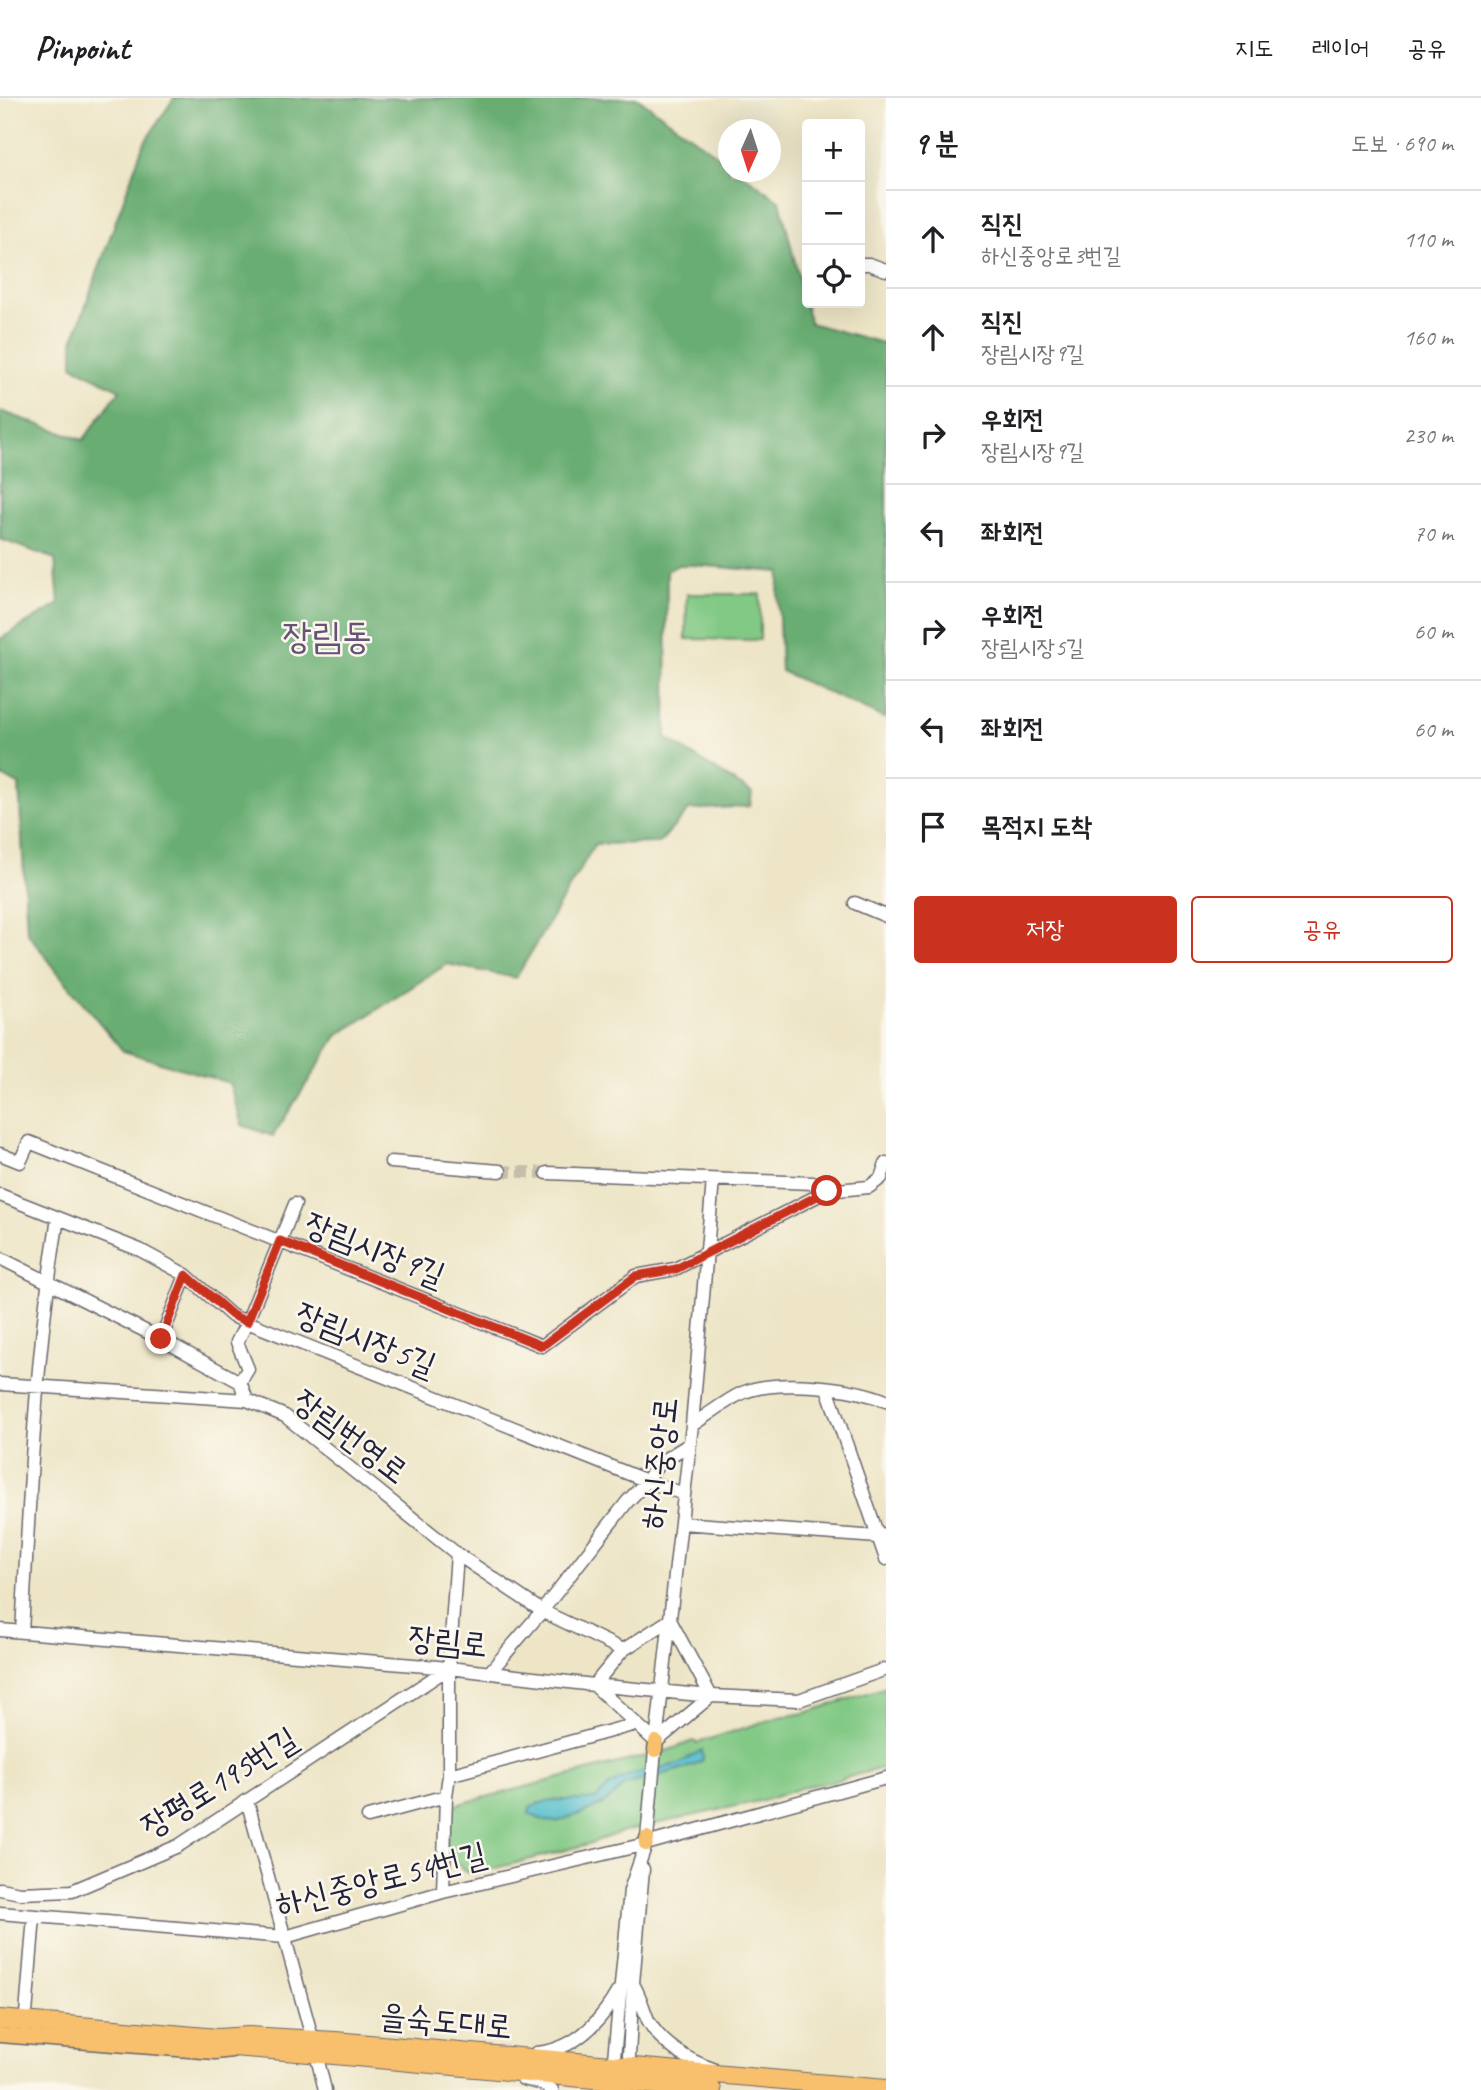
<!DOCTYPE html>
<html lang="ko">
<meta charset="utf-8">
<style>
body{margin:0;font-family:Caveat,"Poor Story",sans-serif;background:#f2f2f2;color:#202124}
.controls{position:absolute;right:21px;top:21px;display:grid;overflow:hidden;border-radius:7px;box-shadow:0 7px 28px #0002}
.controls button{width:63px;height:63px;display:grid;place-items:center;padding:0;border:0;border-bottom:2px solid #e0e0e0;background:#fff;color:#202124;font:35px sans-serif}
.compass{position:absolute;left:718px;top:21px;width:63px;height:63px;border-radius:50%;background:#fff;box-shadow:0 7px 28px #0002;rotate:183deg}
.stop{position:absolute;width:21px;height:21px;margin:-16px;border:5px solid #c8321e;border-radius:50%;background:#fff}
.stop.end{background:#c8321e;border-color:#fff;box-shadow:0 2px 7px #0008}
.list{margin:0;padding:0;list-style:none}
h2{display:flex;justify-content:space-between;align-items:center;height:91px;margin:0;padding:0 28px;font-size:30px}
h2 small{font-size:23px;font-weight:400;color:#757577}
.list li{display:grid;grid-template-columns:46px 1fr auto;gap:21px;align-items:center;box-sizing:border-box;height:98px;padding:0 28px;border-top:2px solid #e0e0e0}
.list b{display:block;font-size:26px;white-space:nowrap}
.list p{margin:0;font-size:23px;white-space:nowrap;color:#757577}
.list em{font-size:23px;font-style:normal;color:#757577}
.actions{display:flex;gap:14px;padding:21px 28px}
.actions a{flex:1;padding:16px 0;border:2px solid #c8321e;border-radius:7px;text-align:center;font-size:24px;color:#c8321e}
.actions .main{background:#c8321e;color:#fff}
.icon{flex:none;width:38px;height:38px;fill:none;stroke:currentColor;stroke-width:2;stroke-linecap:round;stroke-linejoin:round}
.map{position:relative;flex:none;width:886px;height:1992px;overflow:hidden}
header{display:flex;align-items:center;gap:42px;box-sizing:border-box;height:98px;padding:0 35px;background:#fff;border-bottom:2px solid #e0e0e0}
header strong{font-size:33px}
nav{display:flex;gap:38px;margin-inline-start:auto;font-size:24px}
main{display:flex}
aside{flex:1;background:#fff}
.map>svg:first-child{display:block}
</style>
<header>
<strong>Pinpoint</strong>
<nav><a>지도</a><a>레이어</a><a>공유</a></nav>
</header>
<main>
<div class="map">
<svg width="886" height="1992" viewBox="0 0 886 1992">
<rect width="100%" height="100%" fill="#fbf7ec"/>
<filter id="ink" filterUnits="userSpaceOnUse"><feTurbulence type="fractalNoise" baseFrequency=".0143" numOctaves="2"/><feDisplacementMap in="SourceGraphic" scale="14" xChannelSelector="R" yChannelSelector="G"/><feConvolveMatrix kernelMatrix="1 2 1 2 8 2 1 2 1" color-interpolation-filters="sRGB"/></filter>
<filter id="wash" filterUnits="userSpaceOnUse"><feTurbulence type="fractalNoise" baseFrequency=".00686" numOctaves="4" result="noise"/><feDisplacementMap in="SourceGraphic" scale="28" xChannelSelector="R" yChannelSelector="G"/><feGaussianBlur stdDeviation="1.57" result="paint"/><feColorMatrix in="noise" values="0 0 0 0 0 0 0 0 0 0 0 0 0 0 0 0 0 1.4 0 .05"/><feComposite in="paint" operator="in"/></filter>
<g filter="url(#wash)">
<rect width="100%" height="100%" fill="#ede5c6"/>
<path fill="#82c985" stroke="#527660" stroke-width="2" d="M687,496H760V542L686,541Z
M886,1589V1669L826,1685L806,1688L772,1700L624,1733L585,1747L473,1776L466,1774L445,1754L451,1708L669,1652L693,1643L697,1645L779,1619L805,1615Z"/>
<path fill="#69ad72" stroke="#466856" stroke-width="2" d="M174,0H638L728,65L729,74H740L780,103L810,225L886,246V621L781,573L778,495L780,474L694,467H678L667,473L666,640L752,695L750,708L689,712L659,745L595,746L516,880L447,866L337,938L273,1038L242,1027L229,985L123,953L59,876L27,834L19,687L0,677V541L59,506L55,461L0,441V313L83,342L120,292L73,268V243L143,47Z"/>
<path fill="#4ebbc9" stroke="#386e82" stroke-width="2" d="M702,1652L703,1662L695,1667L625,1687L606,1704L591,1712L556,1724L545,1723L529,1716L530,1710L540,1705L558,1702H588L597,1700L608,1689L629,1677L678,1666Z"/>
</g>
<g filter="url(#ink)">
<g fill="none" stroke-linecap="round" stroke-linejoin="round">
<path stroke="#c4beaa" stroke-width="12" stroke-dasharray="12 6" stroke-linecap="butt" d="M500,1073L547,1075"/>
<defs>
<path id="minor" d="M860,166H869L886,172
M855,805L886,818
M0,1056L20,1064L29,1044L542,1248L636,1178L675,1171L827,1093L869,1089L881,1080L886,1065
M391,1064L500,1073
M547,1075L813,1085
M0,1097L140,1152L186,1177L232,1218L647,1383L684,1396
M0,1160L161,1241L240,1284L247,1302
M161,1241L186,1177
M240,1284L248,1271L237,1244L247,1224L295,1106
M0,1286L247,1302L285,1318L457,1456L449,1570V1677L446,1698
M827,1290L886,1461
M692,1327C708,1317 725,1303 742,1295C776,1280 853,1289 886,1303
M681,1425L878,1439L886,1436
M457,1456L542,1513L623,1552
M670,1522L711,1598L656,1644L594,1587L623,1552Z
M0,1532L449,1570L594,1587L711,1598L799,1602L886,1571
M22,1534C30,1395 35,1257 58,1120
M489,1575L542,1513L627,1404L647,1383L659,1365L690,1346
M656,1644L692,1327L713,1082
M449,1677L636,1626
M247,1702L313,1943L325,1992
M368,1719L446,1698L443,1794
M647,1740L655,1652
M0,1791L20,1795L72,1793L178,1748L449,1570
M0,1815L285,1839L443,1794L646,1746L886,1680
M633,1886C640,1897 643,1910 648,1922C660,1945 688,1963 713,1971
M26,1916L34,1818
M536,1955C575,1952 600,1925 618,1893
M628,1976L633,1885L643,1771
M523,1981L540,1985L552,1992
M611,1992L630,1792L646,1746"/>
<path id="major" d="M655,1652L656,1644
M646,1746L647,1740
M0,1937L215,1954L232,1952"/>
<path id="highway" d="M0,1921L218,1940L249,1938L335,1943L886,1991
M221,1948L334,1957L712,1992"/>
</defs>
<use href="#minor" stroke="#69666c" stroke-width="15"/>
<use href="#major" stroke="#69666c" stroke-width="17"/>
<use href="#highway" stroke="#69666c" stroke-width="20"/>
<use href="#minor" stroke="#fff" stroke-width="12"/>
<use href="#major" stroke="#f8bf6c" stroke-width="14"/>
<use href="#highway" stroke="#f8bf6c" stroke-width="18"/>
</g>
</g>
<g fill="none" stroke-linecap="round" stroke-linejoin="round" filter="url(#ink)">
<path stroke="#c8321e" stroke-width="9" d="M161,1241L186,1177L232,1217L247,1224L280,1143L542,1248L636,1178L676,1171L827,1093"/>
</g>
<g text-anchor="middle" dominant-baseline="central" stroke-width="5" stroke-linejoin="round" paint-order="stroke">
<g font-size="33" fill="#22223b" stroke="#fbf7ec">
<text transform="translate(375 1151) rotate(22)">장림시장9길</text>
<text transform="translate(366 1241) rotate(22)">장림시장5길</text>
<text transform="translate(351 1338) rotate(37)">장림번영로</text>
<text transform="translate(659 1365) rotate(-84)">하신중앙로</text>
<text transform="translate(448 1543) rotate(6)">장림로</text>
<text transform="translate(219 1684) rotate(-32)">장평로195번길</text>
<text transform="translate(381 1781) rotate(-14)">하신중앙로54번길</text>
<text transform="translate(446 1923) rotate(5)">을숙도대로</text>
</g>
<g font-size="37" fill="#655276" stroke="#fbf7ec">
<text x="327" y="537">장림동</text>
</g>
</g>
</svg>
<div class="controls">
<button>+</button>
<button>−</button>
<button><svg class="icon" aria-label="locate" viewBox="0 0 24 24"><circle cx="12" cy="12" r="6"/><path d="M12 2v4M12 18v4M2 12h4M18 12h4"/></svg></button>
</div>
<svg class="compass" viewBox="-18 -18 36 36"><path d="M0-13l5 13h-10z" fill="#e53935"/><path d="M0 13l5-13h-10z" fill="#757577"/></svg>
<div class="stop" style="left:827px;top:1093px"></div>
<div class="stop end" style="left:161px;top:1241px"></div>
</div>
<aside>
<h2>9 분<small>도보 · 690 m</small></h2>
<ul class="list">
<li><svg class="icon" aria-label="ahead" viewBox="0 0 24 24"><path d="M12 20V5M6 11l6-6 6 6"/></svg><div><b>직진</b><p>하신중앙로3번길</p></div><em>110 m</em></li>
<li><svg class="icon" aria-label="ahead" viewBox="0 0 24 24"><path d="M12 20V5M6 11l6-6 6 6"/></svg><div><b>직진</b><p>장림시장9길</p></div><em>160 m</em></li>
<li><svg class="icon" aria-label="right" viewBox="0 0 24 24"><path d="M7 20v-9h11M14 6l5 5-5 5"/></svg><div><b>우회전</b><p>장림시장9길</p></div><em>230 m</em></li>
<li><svg class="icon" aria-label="left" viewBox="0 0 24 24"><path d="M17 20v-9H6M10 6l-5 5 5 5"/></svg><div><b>좌회전</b></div><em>70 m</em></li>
<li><svg class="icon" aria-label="right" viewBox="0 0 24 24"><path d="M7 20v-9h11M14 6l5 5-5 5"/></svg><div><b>우회전</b><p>장림시장5길</p></div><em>60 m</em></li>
<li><svg class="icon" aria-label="left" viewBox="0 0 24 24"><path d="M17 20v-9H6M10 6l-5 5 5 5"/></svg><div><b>좌회전</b></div><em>60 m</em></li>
<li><svg class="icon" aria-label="arrive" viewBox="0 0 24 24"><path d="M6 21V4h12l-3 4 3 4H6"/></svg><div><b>목적지 도착</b></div></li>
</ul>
<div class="actions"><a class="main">저장</a><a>공유</a></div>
</aside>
</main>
